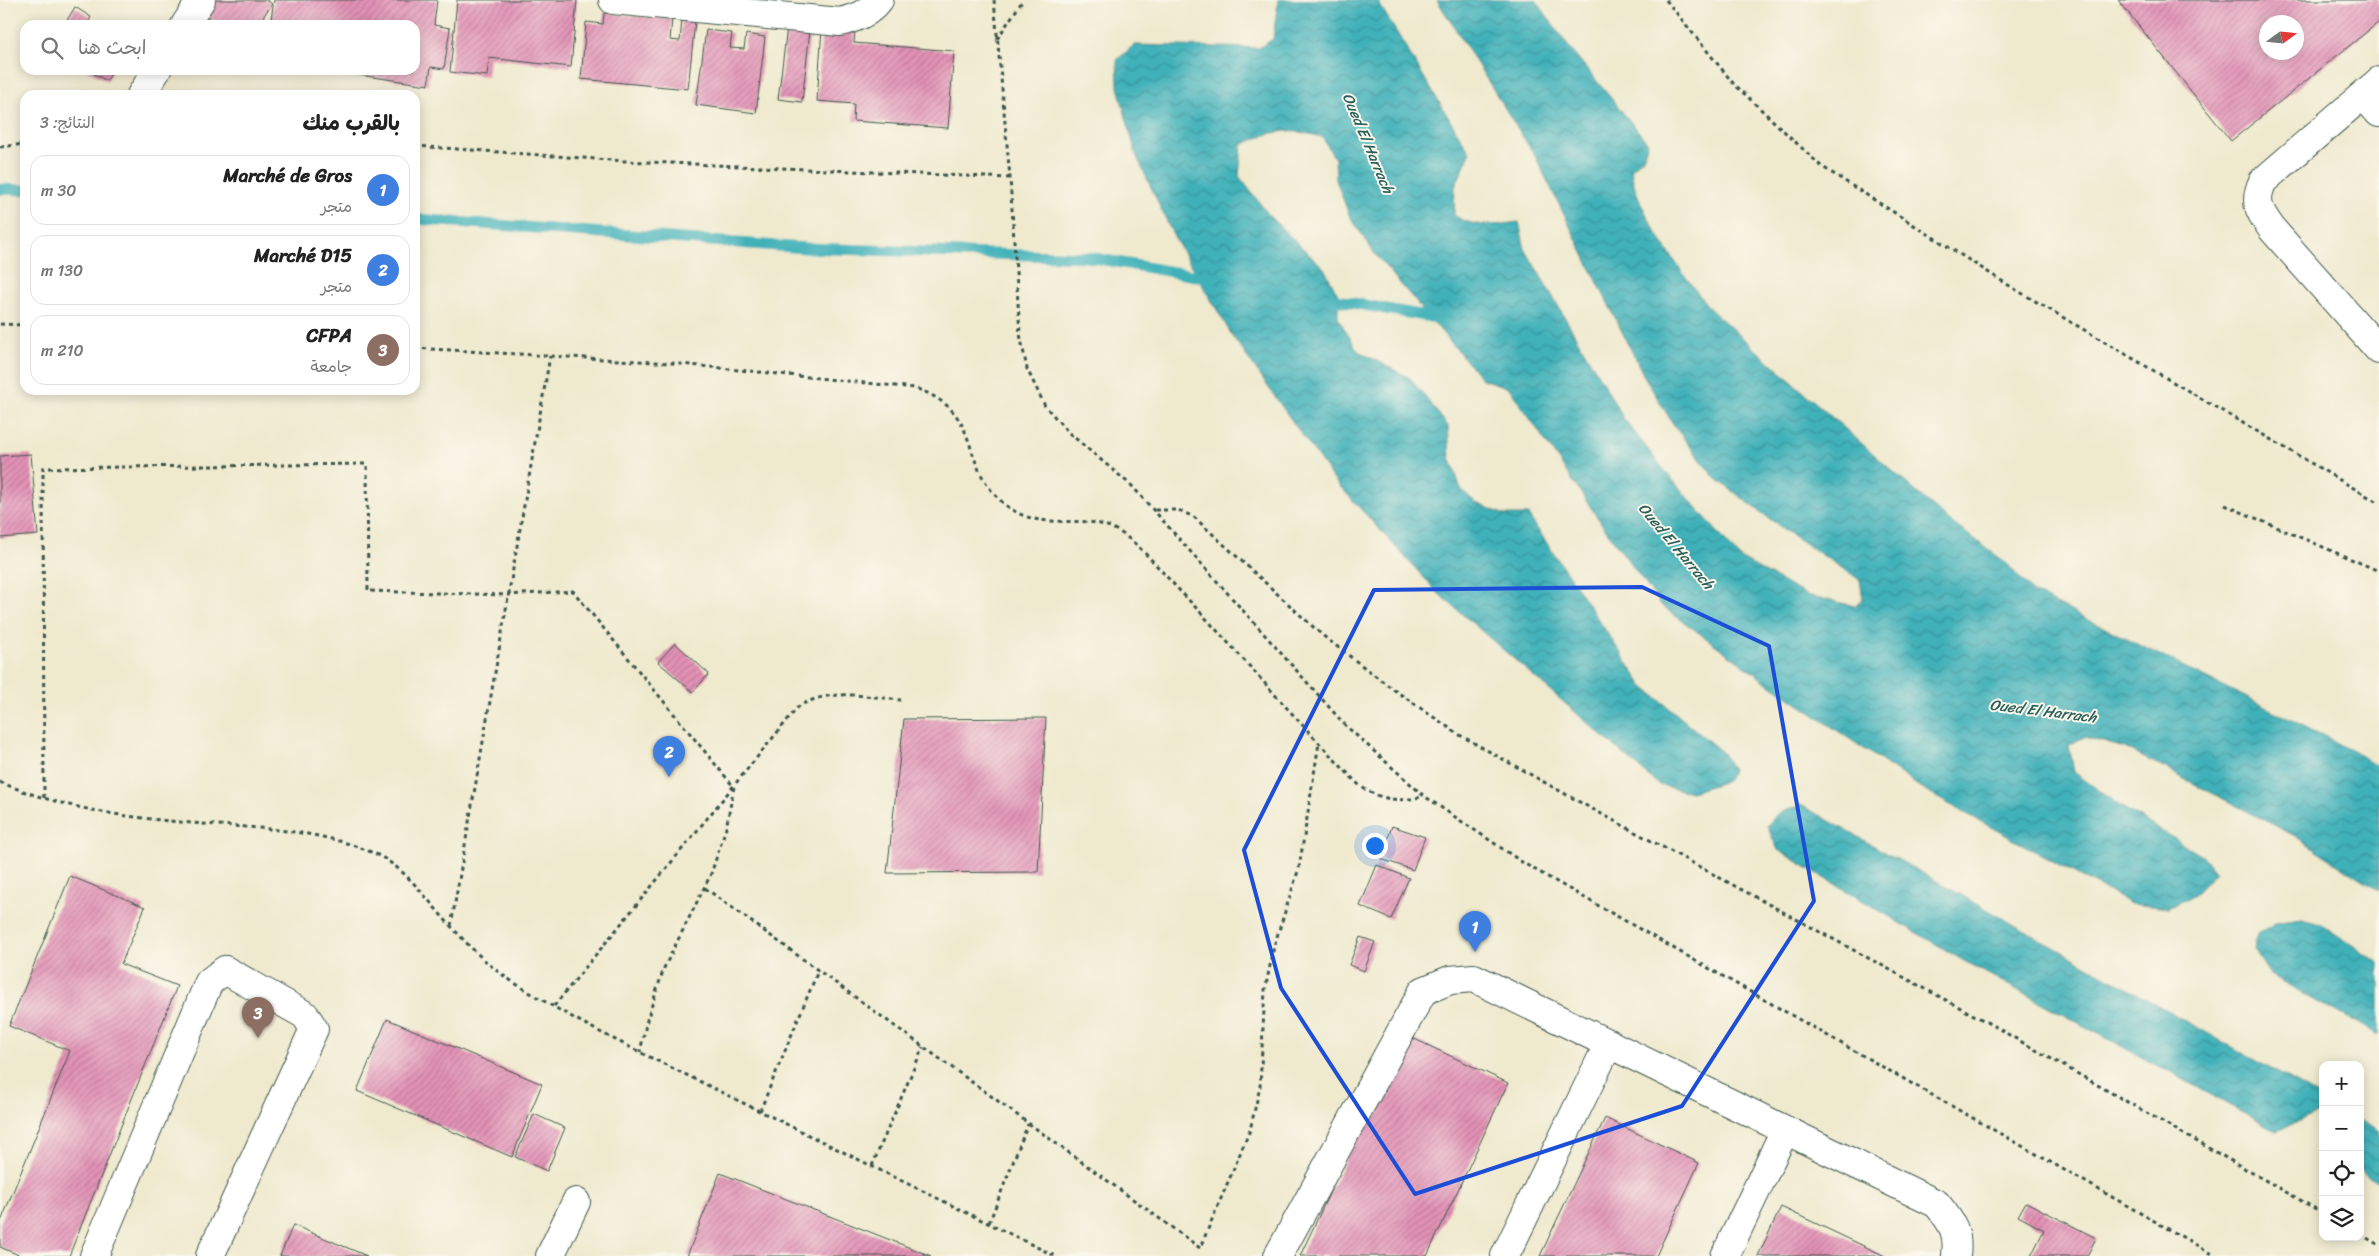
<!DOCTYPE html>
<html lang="ar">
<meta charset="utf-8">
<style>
body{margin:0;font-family:Sriracha,"Playpen Sans Arabic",sans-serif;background:#f2f2f2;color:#222;direction:rtl}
.controls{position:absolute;right:15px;bottom:15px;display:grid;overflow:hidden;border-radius:10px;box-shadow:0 2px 12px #0003}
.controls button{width:45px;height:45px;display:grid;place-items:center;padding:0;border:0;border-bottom:1px solid #e0e0e0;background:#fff;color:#222;font:25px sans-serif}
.compass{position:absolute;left:2259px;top:15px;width:45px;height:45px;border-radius:50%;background:#fff;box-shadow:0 2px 12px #0003;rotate:75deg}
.you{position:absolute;left:1374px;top:845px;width:18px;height:18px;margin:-12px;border:4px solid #fff;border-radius:50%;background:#1a73e8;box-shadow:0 0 0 8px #1a73e833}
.badge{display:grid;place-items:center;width:32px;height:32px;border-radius:50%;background:#7c3aed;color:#fff;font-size:16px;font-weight:700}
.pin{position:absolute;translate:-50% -41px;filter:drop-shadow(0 1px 2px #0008)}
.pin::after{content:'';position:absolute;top:26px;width:18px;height:15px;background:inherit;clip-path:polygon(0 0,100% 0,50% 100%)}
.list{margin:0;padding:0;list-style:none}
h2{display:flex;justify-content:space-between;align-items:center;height:65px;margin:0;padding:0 20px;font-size:21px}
h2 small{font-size:16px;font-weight:400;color:#767676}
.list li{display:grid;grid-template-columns:32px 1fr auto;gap:15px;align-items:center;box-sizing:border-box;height:70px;margin:0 10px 10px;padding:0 10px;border:1px solid #e0e0e0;border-radius:15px}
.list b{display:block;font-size:19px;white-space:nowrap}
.list p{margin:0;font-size:16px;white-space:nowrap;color:#767676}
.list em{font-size:16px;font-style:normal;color:#767676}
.icon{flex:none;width:28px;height:28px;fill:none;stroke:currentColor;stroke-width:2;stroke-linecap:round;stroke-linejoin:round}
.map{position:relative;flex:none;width:2379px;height:1256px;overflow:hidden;direction:ltr}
.search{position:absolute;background:#fff;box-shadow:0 2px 12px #0003;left:20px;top:20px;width:400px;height:55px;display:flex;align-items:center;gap:12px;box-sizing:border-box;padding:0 18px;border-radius:15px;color:#767676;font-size:19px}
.panel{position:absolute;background:#fff;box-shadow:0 2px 12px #0003;left:20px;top:90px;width:400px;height:305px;border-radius:15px;direction:rtl}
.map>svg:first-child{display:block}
</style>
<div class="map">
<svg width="2379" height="1256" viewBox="0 0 2379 1256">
<defs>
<pattern id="water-waves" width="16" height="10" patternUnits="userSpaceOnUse" patternTransform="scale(1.25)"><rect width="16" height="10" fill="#40b1b9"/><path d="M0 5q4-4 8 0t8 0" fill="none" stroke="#359197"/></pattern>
<pattern id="building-hatch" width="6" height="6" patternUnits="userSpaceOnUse" patternTransform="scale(1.25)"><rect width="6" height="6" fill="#e392b6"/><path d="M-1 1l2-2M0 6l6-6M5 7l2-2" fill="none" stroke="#b77895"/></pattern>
</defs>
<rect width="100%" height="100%" fill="#fbf7ec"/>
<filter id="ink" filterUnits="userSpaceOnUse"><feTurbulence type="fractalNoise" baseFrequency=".02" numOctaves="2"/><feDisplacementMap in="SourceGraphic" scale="10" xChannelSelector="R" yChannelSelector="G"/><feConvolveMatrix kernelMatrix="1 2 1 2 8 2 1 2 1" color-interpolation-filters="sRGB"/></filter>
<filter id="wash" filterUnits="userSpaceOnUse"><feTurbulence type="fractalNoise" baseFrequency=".0096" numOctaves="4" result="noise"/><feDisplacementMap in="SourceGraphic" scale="20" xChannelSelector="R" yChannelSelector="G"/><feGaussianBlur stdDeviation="1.12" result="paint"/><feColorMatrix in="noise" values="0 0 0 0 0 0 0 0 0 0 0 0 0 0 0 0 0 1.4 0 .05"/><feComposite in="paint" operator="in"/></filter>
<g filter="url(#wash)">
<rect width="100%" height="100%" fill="#efe9ce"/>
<path fill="url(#water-waves)" stroke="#307776" d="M1278,0H1377L1470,153L1455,187L1454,215C1474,229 1496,225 1519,222L1525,249L1624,419L1665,471L1740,558L1806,595L1855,606L1863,599L1860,580L1786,531L1714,477L1675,427L1644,376L1535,156L1437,0H1536L1568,46L1648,143L1643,158L1631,168C1634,209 1684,276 1710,309L1948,520L2004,561L2034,593L2334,741L2379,766V891L2295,836L2125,748L2084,737L2069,745L2074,772L2120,806L2204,857L2216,872L2195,894L2169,908L2131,904L1927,792L1765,681L1662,606L1613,540L1509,388L1482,379L1374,253L1349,215L1336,180L1335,159L1322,137C1287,128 1275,129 1242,145L1239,176L1272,219L1324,268L1338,295V318L1358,351L1410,378L1448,426L1450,457L1461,489L1476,503L1505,515H1528L1643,686L1723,753L1733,770L1727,781L1691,792L1659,785L1439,594L1333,479L1233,337L1174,237L1136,155L1118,87L1117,60L1134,45L1259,48L1273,39Z
M1801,805L2323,1098V1117L2315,1114L2299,1122L2276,1130L1964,961L1778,850L1767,826L1777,814Z
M2301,919L2321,924L2379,963V1035L2270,975L2254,950L2257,934L2275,923Z
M2360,1120L2379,1131V1182L2360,1170Z"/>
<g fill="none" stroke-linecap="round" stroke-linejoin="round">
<path stroke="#40b1b9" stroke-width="11" d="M0,189L25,190
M415,219L805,248L1088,257L1213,279
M1325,298L1442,319"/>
</g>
<g id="blocks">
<path fill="url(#building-hatch)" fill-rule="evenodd" d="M214,0H267L272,4L263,17L268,22L265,25H220L205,14Z
M274,0H437L434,25L450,28L444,69L431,67L428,85L331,71L415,70V25H270Z
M457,0H577L571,67L489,58L487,76L450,72Z
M2118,0H2379V22L2231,141ZM2266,22H2296V52H2266Z
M75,7L91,17L87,25H64Z
M604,13L672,19L670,40L680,41L682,20L695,21L688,89L581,79L586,22L603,24Z
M787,27L810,30L802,102L778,99Z
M822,28L855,31L854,43L954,51L948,128L853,121L854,104L817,101Z
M706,30L732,33L730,48L744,49L746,34L765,37L756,113L696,105Z
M87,70H113L107,81Z
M31,454L38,535L0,538V456Z
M675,643L709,674L693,692L658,662Z
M1046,718L1038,872L887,873L904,719Z
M1392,826L1425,837L1413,870L1381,859Z
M1377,865L1409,878L1391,919L1360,906Z
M70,876L145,907L121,964L177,986L69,1256H21L0,1247V1224L70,1051L9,1026Z
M1360,937L1375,942L1364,971L1349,965Z
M387,1019L542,1084L512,1157L357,1091Z
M1404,1034L1508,1083L1427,1256H1300Z
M534,1114L565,1128L547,1171L515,1157Z
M1605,1118L1699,1163L1656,1256H1540Z
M720,1173L931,1256H687Z
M2026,1202L2096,1238L2087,1256H2031L2044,1230L2018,1216Z
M1781,1207L1885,1256H1758Z
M293,1225L367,1256H280Z"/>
</g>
</g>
<g filter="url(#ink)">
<use href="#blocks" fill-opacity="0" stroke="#3e574b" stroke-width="1"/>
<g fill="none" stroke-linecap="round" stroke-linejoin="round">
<defs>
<path id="minor" d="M613,0L840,22C856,18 869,13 879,0
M185,25L201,0
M2379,81L2263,181C2253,202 2259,211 2272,229L2379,350
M141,95L157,70
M2363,95L2379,113
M94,1256L209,982L225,970L305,1015L314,1029L210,1256
M550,1256L576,1202
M1278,1256L1423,991L1450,980L1474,978L1937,1204C1952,1223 1959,1231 1956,1256
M1505,1256L1609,1043
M1725,1256L1785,1130"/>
</defs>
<use href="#minor" stroke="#3e574b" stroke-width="30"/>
<path stroke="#3e574b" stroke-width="3" stroke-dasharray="4 4" stroke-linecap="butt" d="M994,0L1010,178L1020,334L1027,369L1045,406L1069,433L1132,486L1346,726L1424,796L1525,864L2216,1256
M1666,0L1733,83L1821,166L2013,288L2379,503
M997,39L1023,0
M415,146L624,161L1010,178
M0,147L25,144
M0,324L25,325
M415,348L671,363L915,388C983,412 958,457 998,498C1040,541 1084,505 1124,535C1145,550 1165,576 1183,594C1243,657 1299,724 1360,786C1381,800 1399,803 1424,796
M2225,505L2379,571
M1155,510H1178L1194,517L1322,635L1390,687L1458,734L1585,805L1983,1020L2323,1213
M0,782C64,809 123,817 191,823C251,828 314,828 371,852C404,865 426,899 449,924C467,944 487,965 510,980C577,1024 653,1058 725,1094C835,1148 945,1202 1055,1256
M44,798L43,468L367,464L368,591L508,595L573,591L734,787L726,828L711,874L664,968L647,1020L640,1052
M705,888L1200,1248L1250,1130L1260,1087L1265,990L1274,946L1299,868L1319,743
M451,926L550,356
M554,1006L798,707C829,687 867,697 901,700
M760,1111L818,971
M872,1166L923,1047
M989,1223L1028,1124
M2360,1234L2379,1245"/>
<use href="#minor" stroke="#fff" stroke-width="28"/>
</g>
</g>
<path fill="none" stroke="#1d4ed8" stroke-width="4" stroke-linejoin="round" d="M1642,587L1769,646L1814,901L1682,1106L1415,1194L1281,988L1244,850L1374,590Z"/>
<g text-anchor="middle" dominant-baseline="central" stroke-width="4" stroke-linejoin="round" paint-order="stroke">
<g font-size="15" font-style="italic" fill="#29605c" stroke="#fbf7ec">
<text transform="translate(1368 143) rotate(67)">Oued El Harrach</text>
<text transform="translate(1676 546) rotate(50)">Oued El Harrach</text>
<text transform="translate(2043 711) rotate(7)">Oued El Harrach</text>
</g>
</g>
</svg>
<div class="controls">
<button>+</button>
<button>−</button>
<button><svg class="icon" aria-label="locate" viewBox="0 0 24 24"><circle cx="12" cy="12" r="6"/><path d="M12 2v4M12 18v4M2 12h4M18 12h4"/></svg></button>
<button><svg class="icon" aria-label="layers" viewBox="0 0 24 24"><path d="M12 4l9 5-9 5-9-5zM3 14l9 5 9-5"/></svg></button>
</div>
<svg class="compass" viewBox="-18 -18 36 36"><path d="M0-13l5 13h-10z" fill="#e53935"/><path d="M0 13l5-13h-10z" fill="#767676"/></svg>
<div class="you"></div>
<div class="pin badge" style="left:1475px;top:952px;background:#3f7fe0">1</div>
<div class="pin badge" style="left:669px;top:777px;background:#3f7fe0">2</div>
<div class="pin badge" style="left:258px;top:1038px;background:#8d6e63">3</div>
<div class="search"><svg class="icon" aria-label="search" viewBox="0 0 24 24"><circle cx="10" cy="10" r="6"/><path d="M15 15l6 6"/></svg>ابحث هنا</div>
<section class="panel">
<h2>بالقرب منك<small>النتائج: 3</small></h2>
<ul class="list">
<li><span class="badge" style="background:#3f7fe0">1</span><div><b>Marché de Gros</b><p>متجر</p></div><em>30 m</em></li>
<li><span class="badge" style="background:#3f7fe0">2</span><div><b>Marché D15</b><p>متجر</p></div><em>130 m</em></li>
<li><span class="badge" style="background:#8d6e63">3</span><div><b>CFPA</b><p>جامعة</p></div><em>210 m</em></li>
</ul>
</section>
</div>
